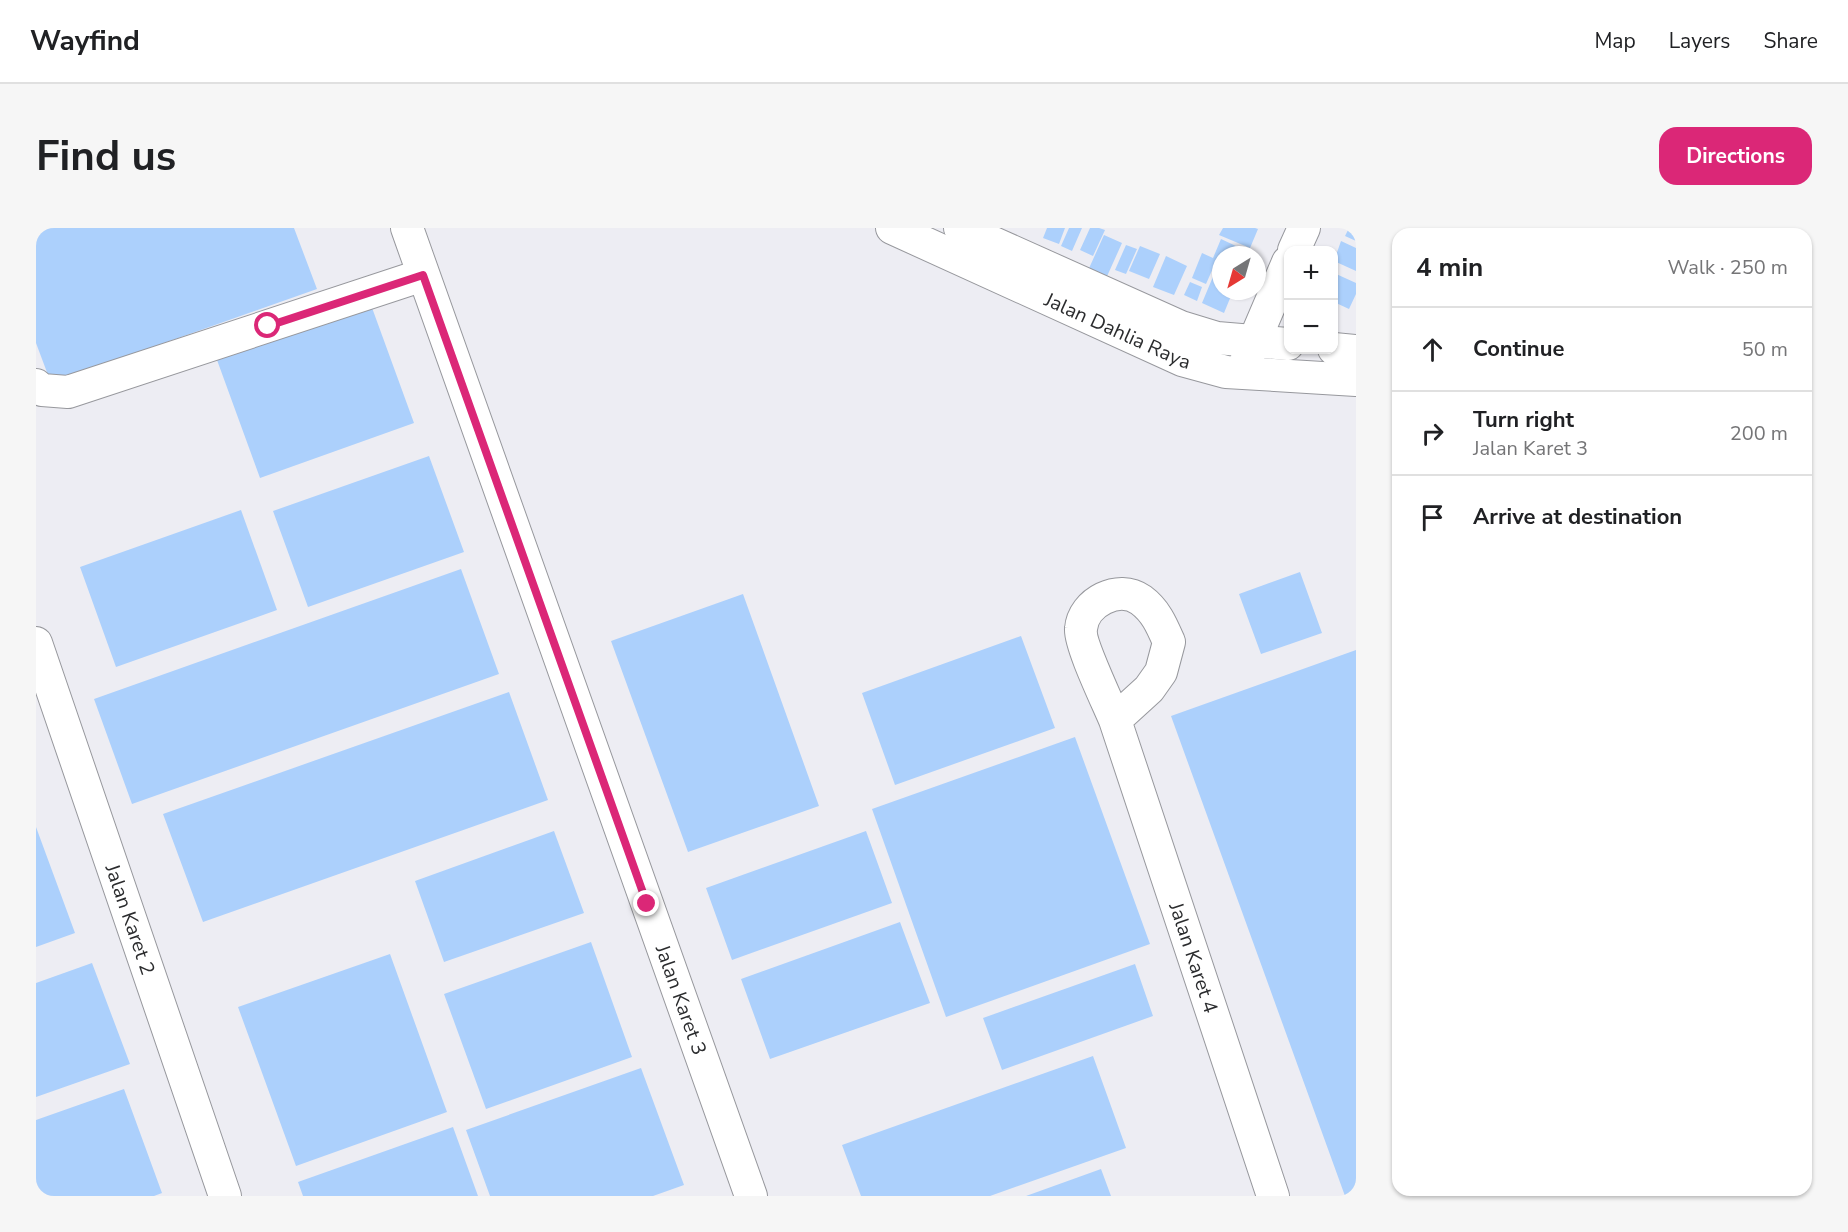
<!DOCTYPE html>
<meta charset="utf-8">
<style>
body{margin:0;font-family:"Nunito Sans",sans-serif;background:#f6f6f6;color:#202124}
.controls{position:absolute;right:18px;top:18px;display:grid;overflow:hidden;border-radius:12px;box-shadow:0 2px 4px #0004}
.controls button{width:54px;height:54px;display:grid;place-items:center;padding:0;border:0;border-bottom:2px solid #e0e0e0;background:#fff;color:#202124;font:30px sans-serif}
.compass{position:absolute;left:1176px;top:18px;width:54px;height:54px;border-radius:50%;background:#fff;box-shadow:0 2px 4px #0004;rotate:217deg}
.stop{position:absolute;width:18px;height:18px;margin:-14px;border:4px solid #db2777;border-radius:50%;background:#fff}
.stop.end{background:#db2777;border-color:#fff;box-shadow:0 2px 6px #0008}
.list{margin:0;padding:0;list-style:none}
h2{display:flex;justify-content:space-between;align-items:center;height:78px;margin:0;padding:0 24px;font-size:26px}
h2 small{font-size:20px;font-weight:400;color:#757577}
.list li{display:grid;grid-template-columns:39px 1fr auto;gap:18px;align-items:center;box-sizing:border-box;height:84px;padding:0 24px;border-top:2px solid #e0e0e0}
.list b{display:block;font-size:22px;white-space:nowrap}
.list p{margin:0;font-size:20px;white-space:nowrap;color:#757577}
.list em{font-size:20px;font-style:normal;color:#757577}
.icon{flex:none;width:33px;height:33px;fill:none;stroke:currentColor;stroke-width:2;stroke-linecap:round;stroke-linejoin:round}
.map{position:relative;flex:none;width:1320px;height:968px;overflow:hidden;border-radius:18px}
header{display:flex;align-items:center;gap:36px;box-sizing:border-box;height:84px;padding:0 30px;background:#fff;border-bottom:2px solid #e0e0e0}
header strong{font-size:28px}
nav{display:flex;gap:33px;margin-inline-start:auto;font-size:21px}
.intro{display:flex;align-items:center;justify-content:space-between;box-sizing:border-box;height:144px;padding:0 36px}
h1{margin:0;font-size:42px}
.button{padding:15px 27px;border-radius:18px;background:#db2777;color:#fff;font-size:21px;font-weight:700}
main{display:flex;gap:36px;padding:0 36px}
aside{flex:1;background:#fff;border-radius:18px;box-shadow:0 2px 4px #0004}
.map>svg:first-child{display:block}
</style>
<header>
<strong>Wayfind</strong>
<nav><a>Map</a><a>Layers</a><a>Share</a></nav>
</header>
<div class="intro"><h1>Find us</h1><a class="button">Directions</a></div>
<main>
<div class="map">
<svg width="1320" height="968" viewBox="0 0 1320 968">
<rect width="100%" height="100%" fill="#ededf3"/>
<path fill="#acd0fc" d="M0,0H258L281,61L15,155L0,115Z
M1011,0H1029L1023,16L1007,10Z
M1033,0H1046L1036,23L1025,18Z
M1054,0H1063L1069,2L1057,28L1044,22Z
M1187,0H1219L1222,1L1214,20L1183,7Z
M1313,0H1320V13L1309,8Z
M1068,7L1086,15L1068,55L1050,47Z
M1185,11L1215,25L1214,27H1185V63H1197L1188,85L1166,75L1184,32L1181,31L1170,56L1156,50L1166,25L1177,30Z
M1305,13L1320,20V43L1298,33Z
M1090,17L1101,21L1090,46L1079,42Z
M1104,18L1124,26L1113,51L1093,43Z
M1130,28L1151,38L1138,67L1117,59Z
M1298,45L1320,55V66L1313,81L1298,74Z
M1154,54L1166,59L1161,73L1148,67Z
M335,77L378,195L224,250L181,132Z
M393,228L428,324L272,379L237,283Z
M205,282L241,382L80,439L44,339Z
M425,341L463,446L96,576L58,471Z
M1264,344L1286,405L1225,426L1203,366Z
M707,366L783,578L652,624L575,413Z
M985,408L1019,500L859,557L826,465Z
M1320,422V968H1309L1135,488Z
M473,464L512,572L167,694L127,586Z
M1039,509L1114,716L910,789L836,581Z
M0,599L39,705L0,719Z
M518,603L548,685L408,734L379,653Z
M830,603L856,675L696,732L670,660Z
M864,694L894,775L734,831L705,751Z
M555,714L596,829L450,881L408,766Z
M354,726L411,884L260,938L202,779Z
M56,735L94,836L0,869V755Z
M1099,736L1117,788L966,842L947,790Z
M1057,828L1090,920L954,968H825L806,917Z
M605,840L648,957L617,968H454L430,902Z
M88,861L126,965L118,968H0V892Z
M417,899L442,968H267L262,954Z
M1065,941L1075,968H990Z"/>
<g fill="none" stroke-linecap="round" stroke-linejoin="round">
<defs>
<g id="minor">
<path id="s1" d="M371,0L715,968"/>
<path id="s2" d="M856,0L1146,132L1190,144L1320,152"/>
<path d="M924,0L1145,99L1181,110L1252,116"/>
<path d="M1258,22L1268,0"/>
<path d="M1298,121L1320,123"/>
<path d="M1211,130L1252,34"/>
<path d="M0,157L6,162L32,164L387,47"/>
<path id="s3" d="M0,415L189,968"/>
<path id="s4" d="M1079,492L1113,461L1125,444L1133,414C1126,398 1120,383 1105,372C1083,356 1047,374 1045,401C1043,415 1072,475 1079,492L1237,968"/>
</g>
</defs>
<use href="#minor" stroke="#97989d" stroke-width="34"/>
<use href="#minor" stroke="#fff" stroke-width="32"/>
</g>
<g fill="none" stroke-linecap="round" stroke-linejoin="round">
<path stroke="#db2777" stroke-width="8" d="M232,98L387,47L611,676"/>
</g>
<g text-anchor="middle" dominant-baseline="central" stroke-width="4.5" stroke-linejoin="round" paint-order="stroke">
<g font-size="20" fill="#2b2c2e" stroke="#fbfbfe">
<text stroke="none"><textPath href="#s2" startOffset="248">Jalan Dahlia Raya</textPath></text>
<text stroke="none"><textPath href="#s3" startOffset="292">Jalan Karet 2</textPath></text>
<text stroke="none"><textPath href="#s4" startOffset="576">Jalan Karet 4</textPath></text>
<text stroke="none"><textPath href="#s1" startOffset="819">Jalan Karet 3</textPath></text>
</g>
</g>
</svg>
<div class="controls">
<button>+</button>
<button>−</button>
</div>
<svg class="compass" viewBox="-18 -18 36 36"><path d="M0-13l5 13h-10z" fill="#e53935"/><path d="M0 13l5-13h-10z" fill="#757577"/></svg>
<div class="stop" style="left:232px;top:98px"></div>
<div class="stop end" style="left:611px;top:676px"></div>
</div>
<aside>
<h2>4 min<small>Walk · 250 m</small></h2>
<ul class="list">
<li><svg class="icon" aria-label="ahead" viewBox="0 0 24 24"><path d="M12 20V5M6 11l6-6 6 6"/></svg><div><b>Continue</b></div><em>50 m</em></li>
<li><svg class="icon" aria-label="right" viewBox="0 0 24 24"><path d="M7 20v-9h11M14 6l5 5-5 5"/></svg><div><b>Turn right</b><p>Jalan Karet 3</p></div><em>200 m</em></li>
<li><svg class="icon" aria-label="arrive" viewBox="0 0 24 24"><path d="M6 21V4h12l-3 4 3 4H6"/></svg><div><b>Arrive at destination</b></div></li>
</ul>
</aside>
</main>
